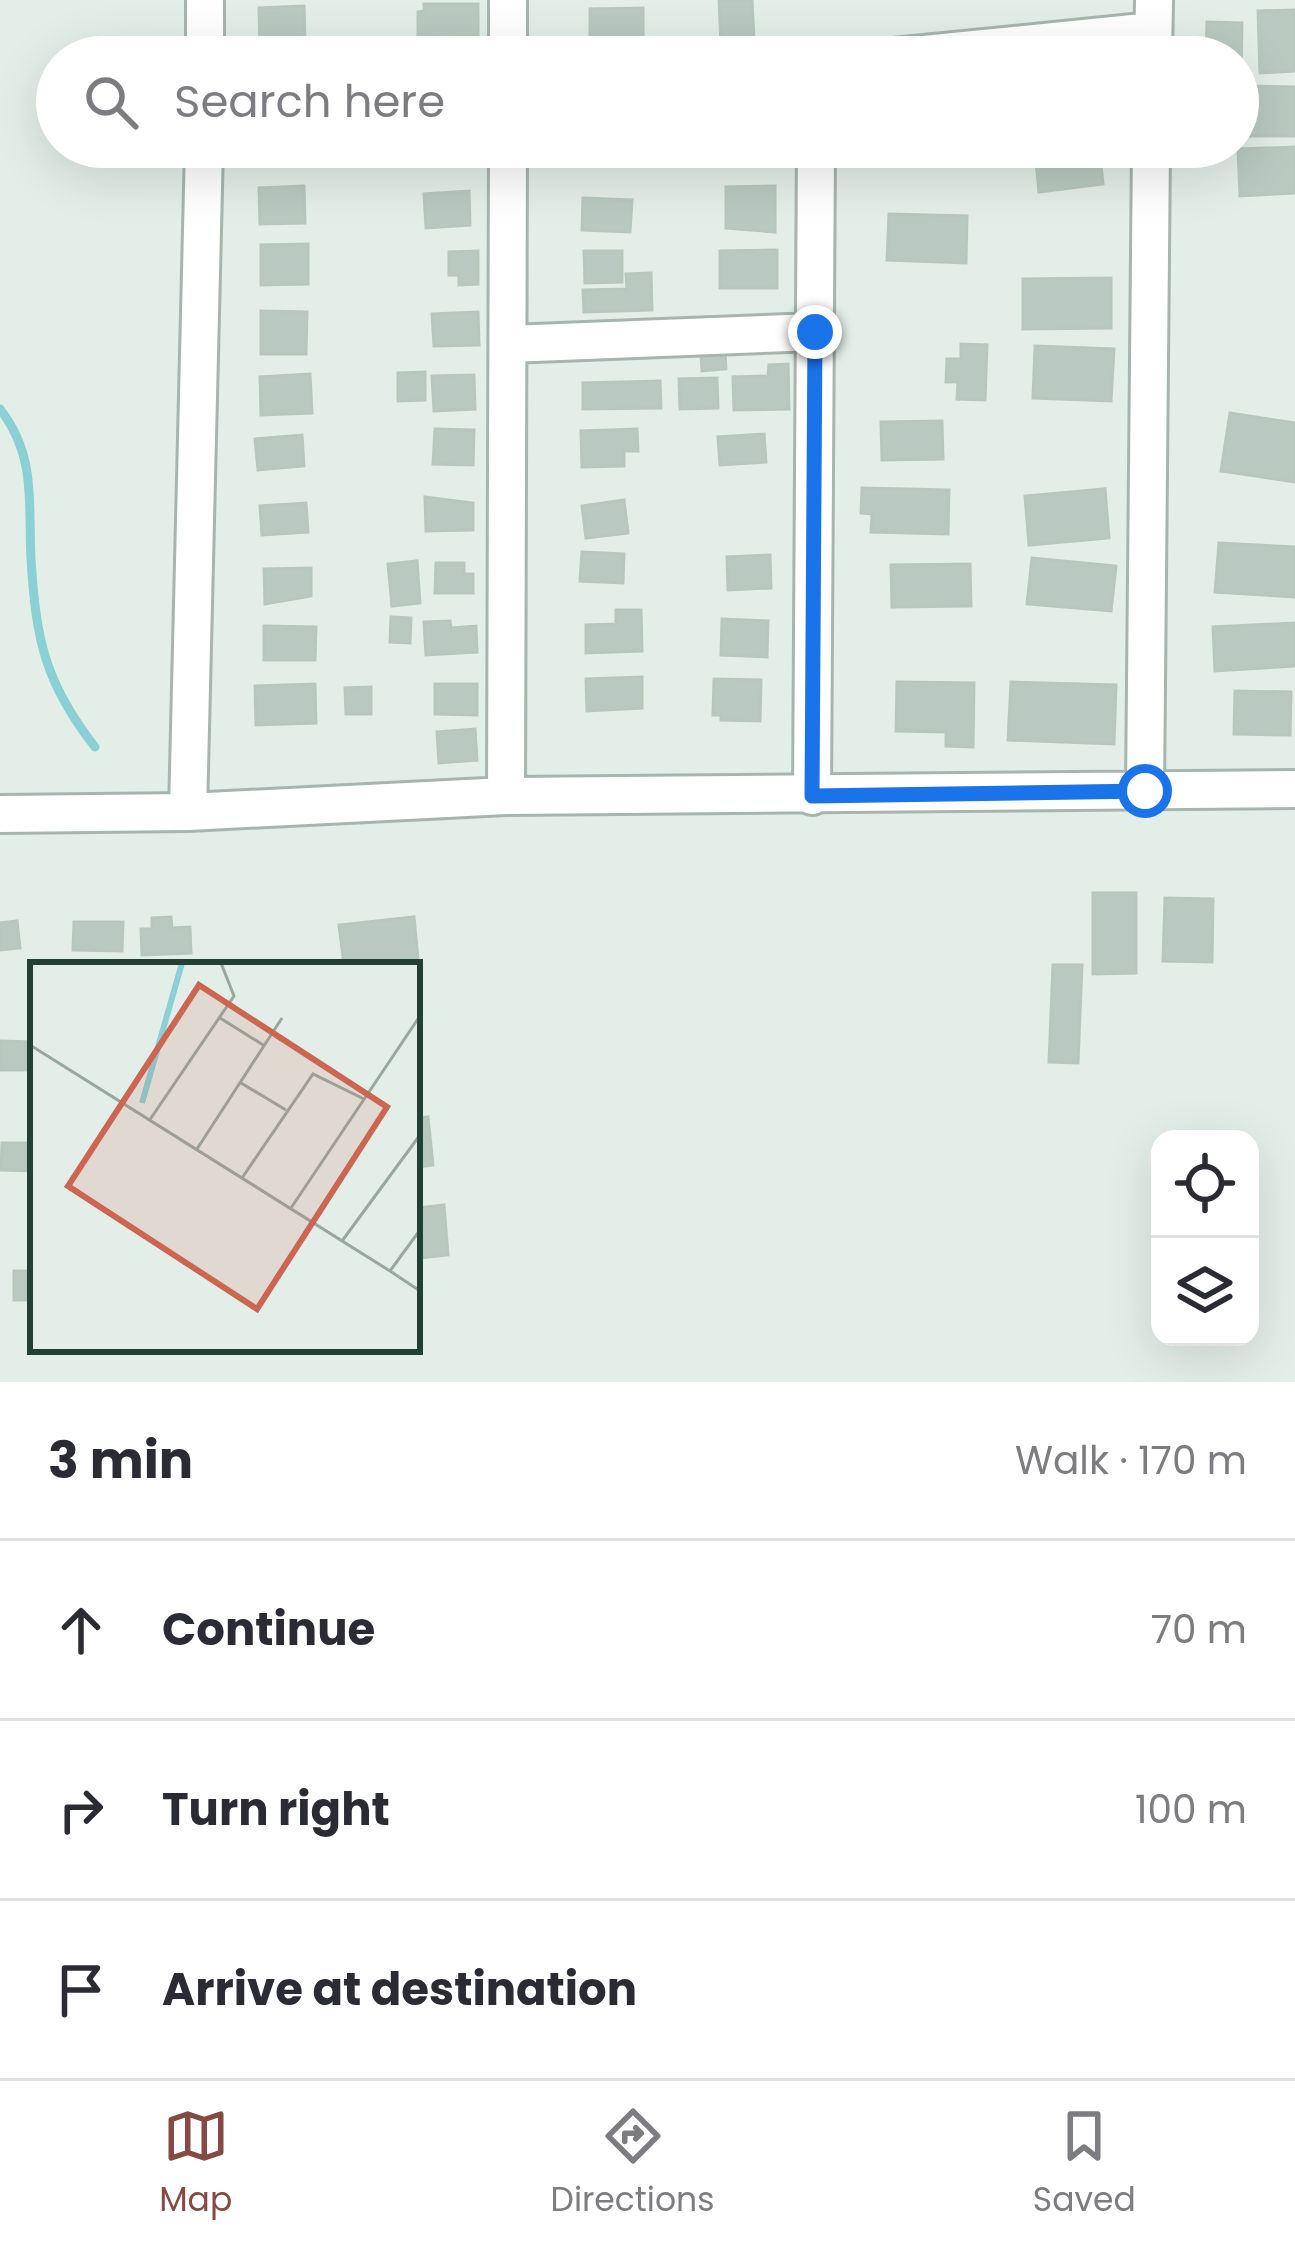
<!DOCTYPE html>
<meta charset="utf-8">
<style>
body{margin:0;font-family:Poppins,sans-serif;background:#f7f7f7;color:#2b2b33}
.controls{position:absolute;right:36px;bottom:36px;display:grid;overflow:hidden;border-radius:24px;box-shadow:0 12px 48px #0002}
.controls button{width:108px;height:108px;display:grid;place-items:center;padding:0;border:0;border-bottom:3px solid #e1e1e2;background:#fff;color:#2b2b33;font:60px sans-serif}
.stop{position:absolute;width:36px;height:36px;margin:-27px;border:9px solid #1a73e8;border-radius:50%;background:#fff}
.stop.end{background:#1a73e8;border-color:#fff;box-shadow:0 3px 12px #0008}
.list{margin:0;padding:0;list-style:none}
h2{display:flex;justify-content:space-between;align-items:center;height:156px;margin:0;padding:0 48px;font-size:51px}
h2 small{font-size:39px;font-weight:400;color:#7c7c81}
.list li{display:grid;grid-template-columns:78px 1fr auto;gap:36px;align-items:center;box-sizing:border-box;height:180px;padding:0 48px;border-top:3px solid #e1e1e2}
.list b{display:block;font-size:45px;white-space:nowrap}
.list em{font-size:39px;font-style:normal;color:#7c7c81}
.icon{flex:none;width:66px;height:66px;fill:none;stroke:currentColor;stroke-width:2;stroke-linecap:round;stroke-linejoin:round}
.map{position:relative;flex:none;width:1295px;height:1382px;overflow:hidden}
.search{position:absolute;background:#fff;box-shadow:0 12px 48px #0002;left:36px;right:36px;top:36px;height:132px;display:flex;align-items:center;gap:30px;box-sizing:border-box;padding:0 42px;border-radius:66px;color:#7c7c81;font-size:45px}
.sheet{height:696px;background:#fff}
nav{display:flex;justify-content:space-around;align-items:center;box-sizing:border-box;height:168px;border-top:3px solid #e1e1e2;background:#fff;font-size:33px;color:#7c7c81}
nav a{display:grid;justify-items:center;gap:6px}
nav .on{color:#864a44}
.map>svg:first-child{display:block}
</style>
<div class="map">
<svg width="1295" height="1382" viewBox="0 0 1295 1382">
<rect width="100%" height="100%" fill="#e4eee8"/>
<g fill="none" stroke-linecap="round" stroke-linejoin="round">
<path stroke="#8ad0d4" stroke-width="9" d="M0,409C37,457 28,503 31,559C36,640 45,683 95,747"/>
</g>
<path fill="#b9c9c1" stroke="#b6c8be" stroke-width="3" d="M719,0H752L754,42L721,44Z
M424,4H478V36L439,37V47H418V12L424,11Z
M304,6L305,41L260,49L259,8Z
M643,8V42L590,43V9Z
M1295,10V71L1260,73L1258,11Z
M1207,22L1242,23L1241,77L1238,57H1206Z
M1244,86L1295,87V136H1243Z
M301,147L302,165L260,166V149Z
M434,147H478V162L434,163Z
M592,147H629V163L591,161Z
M710,147H766L765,164L709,154Z
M1099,147L1103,184L1039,192L1035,151Z
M1295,147V193L1240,196L1238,149Z
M304,186L305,223L260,224L259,188Z
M775,186V232L726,228V187Z
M469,191L470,225L426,228L424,194Z
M583,198L632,200L630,232L582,230Z
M889,214L967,216L966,263L887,260Z
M308,244V284L261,285V245Z
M777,250V288H720V251Z
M478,251V284L459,285V275H449V252Z
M584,251H622V282L585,283Z
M651,273L652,310L584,312L583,290L627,289L626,274Z
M1111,278V328L1023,329V279Z
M261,311L307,312L306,354H261Z
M478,312L479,345L434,346L432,314Z
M724,336L726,369L702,371L700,338Z
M961,344L987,345L985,400L957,399L958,382H946L947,359H961Z
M1035,346L1114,349L1111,401L1033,398Z
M788,364L789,409L734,410L733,377L768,376L769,365Z
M425,372V400L398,401V373Z
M310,374L312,413L261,415L260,377Z
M474,375L475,409L434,411L432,376Z
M717,378L718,408L680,409L679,379Z
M660,381L661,408L583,409V383Z
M1230,413L1295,423V482L1221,471Z
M942,421L943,459L882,460L881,422Z
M435,429L474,430L473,465L433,464Z
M637,429L638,451H624V466L582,467L581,431Z
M764,434L766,462L720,465L718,437Z
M302,435L304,466L258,470L255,439Z
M862,488L949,490L948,534L871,532L872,514L861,513Z
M1105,489L1109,538L1029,545L1025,496Z
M425,497L473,503V530L426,531Z
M624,500L628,533L586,538L582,506Z
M306,503L308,532L262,535L260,506Z
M1219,543L1295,547V597L1215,592Z
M582,552L624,554L623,583L580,581Z
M770,555L771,588L728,590L727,557Z
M1032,558L1116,566L1111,611L1027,604Z
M417,561L420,603L392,606L388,564Z
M436,563H464V574H473V593H435Z
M970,564L971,606L892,607L891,565Z
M311,568V596L265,604L264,569Z
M616,610H641L642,651L586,653V625L616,624Z
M391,617L411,618L410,643L390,642Z
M722,619L768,621L767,657L721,655Z
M450,621L451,628L476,626L477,652L426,655L424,622Z
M1295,623V666L1215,671L1213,627Z
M264,626L316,627L315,660H264Z
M642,677V708L587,711L586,679Z
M714,679L761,680L760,721L721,720V715H713Z
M897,682L974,683L973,747L946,746V732L896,731Z
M1011,682L1116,685L1114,744L1008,740Z
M315,684L316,723L256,725L255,686Z
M435,684H477V715L435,714Z
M371,687V714H346L345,688Z
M1235,691L1291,692L1290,735L1234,734Z
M475,729L477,760L439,763L437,732Z
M1093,893H1136V973L1093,974Z
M1165,898L1213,899L1212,962L1163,961Z
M171,917L172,928L190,927L191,953L142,955L141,929H152V918Z
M414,917L418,959L344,965L339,925Z
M17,921L20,948L0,950V923Z
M74,922H123L122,951L73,950Z
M1053,965H1082L1078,1063L1049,1062Z
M0,1041L33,1042V1070H0Z
M428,1117L433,1165L417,1167V1118Z
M2,1143H33V1171L1,1170Z
M444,1205L448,1255L419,1258L417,1267V1208Z
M14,1271H33V1300H14Z"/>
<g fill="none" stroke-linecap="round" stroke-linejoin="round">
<defs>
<path id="street" d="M205,0V57
M508,0V57
M894,57L1153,31
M1153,57L1154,0
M509,344L815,332
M1145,791L1151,147
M506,796L508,147
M812,796L816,147
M188,812L204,147
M0,814L188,812L506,796L1295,789"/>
</defs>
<use href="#street" stroke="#a6b6af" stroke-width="42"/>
<use href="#street" stroke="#fff" stroke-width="36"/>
</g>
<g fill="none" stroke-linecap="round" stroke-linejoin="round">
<path stroke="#1a73e8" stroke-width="15" d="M815,332L812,796L1145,791"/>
</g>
<g transform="translate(30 962)">
<rect width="390" height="390" fill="#e4eee8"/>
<path fill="none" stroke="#8ad0d4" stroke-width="6" d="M112,141L152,1"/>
<path fill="none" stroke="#96a8a0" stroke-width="3" d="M190,56L235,84M0,83L360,309L390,268M211,121L256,148M119,159L204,34L191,1M167,187L252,56M212,216L283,112L334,137M261,246L390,54M312,279L390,173M360,309L390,329"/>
<path fill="#cc6652" fill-opacity="0.15" stroke="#cc6652" stroke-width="6" d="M169,23L357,145L227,347L38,224Z"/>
<rect width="390" height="390" fill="none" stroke="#224035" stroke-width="6"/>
</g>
</svg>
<div class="controls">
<button><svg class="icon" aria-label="locate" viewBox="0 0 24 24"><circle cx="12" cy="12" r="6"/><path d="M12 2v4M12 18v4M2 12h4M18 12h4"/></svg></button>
<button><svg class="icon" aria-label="layers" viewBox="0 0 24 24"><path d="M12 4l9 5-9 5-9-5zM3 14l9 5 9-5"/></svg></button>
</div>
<div class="stop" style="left:1145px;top:791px"></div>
<div class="stop end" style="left:815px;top:332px"></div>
<div class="search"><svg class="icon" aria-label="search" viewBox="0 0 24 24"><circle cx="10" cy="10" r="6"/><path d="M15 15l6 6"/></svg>Search here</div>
</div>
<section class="sheet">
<h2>3 min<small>Walk · 170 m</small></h2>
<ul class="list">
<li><svg class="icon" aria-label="ahead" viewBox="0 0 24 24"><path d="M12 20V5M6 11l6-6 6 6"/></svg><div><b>Continue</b></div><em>70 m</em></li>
<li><svg class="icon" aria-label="right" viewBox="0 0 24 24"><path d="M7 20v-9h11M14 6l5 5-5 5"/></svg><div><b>Turn right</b></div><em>100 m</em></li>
<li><svg class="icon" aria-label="arrive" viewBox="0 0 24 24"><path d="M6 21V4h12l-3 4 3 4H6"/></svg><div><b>Arrive at destination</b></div></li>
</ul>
</section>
<nav>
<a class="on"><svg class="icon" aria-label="map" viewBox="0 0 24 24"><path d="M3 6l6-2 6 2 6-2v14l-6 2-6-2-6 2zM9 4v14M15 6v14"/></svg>Map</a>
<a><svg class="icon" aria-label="directions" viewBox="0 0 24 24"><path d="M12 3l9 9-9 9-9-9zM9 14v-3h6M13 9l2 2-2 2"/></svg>Directions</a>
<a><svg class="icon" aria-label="saved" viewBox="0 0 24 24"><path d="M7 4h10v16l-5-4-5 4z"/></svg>Saved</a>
</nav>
